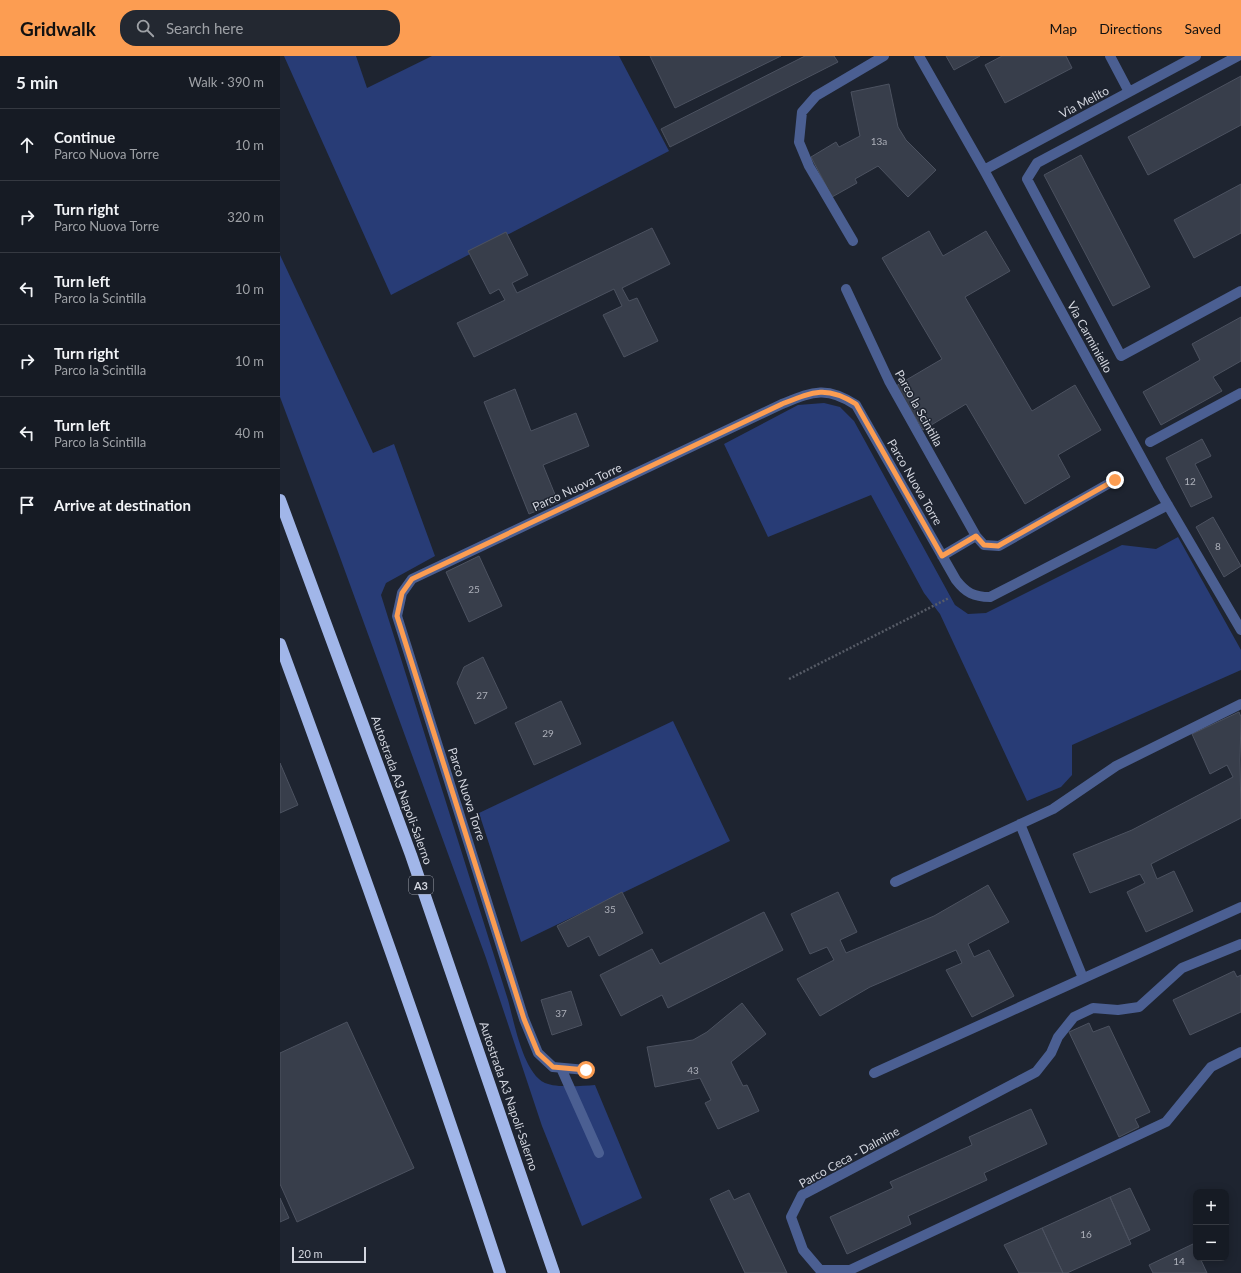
<!DOCTYPE html>
<meta charset="utf-8">
<style>
body{margin:0;font-family:Lato,sans-serif;background:#232831;color:#f1f3f6}
.controls{position:absolute;right:12px;bottom:12px;display:grid;overflow:hidden;border-radius:8px;box-shadow:0 2px 10px #0003}
.controls button{width:36px;height:36px;display:grid;place-items:center;padding:0;border:0;border-bottom:1px solid #353941;background:#161b24;color:#f1f3f6;font:20px sans-serif}
.scale{position:absolute;left:12px;bottom:10px;width:74px;box-sizing:border-box;padding-left:4px;border:2px solid #d2d5de;border-top:0;font-size:11px;line-height:14px;white-space:nowrap;color:#d2d5de;-webkit-text-stroke:3px #1e2430;paint-order:stroke}
.stop{position:absolute;width:12px;height:12px;margin:-9px;border:3px solid #fc9d52;border-radius:50%;background:#fff}
.stop.end{background:#fc9d52;border-color:#fff;box-shadow:0 1px 4px #0008}
.list{margin:0;padding:0;list-style:none}
h2{display:flex;justify-content:space-between;align-items:center;height:52px;margin:0;padding:0 16px;font-size:17px}
h2 small{font-size:13px;font-weight:400;color:#9ea1a6}
.list li{display:grid;grid-template-columns:26px 1fr auto;gap:12px;align-items:center;box-sizing:border-box;height:72px;padding:0 16px;border-top:1px solid #353941}
.list b{display:block;font-size:15px;white-space:nowrap}
.list p{margin:0;font-size:13px;white-space:nowrap;color:#9ea1a6}
.list em{font-size:13px;font-style:normal;color:#9ea1a6}
.icon{flex:none;width:22px;height:22px;fill:none;stroke:currentColor;stroke-width:2;stroke-linecap:round;stroke-linejoin:round}
.map{position:relative;flex:none;width:961px;height:1217px;overflow:hidden}
header{display:flex;align-items:center;gap:24px;box-sizing:border-box;height:56px;padding:0 20px;background:#fc9d52;color:#111}
header strong{font-size:19px}
nav{display:flex;gap:22px;margin-inline-start:auto;font-size:14px}
.search{width:280px;height:36px;background:#232831;display:flex;align-items:center;gap:10px;box-sizing:border-box;padding:0 14px;border-radius:16px;color:#9ea1a6;font-size:15px}
main{display:flex}
aside{flex:1;background:#161b24}
.map>svg:first-child{display:block}
</style>
<header>
<strong>Gridwalk</strong>
<div class="search"><svg class="icon" aria-label="search" viewBox="0 0 24 24"><circle cx="10" cy="10" r="6"/><path d="M15 15l6 6"/></svg>Search here</div>
<nav><a>Map</a><a>Directions</a><a>Saved</a></nav>
</header>
<main>
<aside>
<h2>5 min<small>Walk · 390 m</small></h2>
<ul class="list">
<li><svg class="icon" aria-label="ahead" viewBox="0 0 24 24"><path d="M12 20V5M6 11l6-6 6 6"/></svg><div><b>Continue</b><p>Parco Nuova Torre</p></div><em>10 m</em></li>
<li><svg class="icon" aria-label="right" viewBox="0 0 24 24"><path d="M7 20v-9h11M14 6l5 5-5 5"/></svg><div><b>Turn right</b><p>Parco Nuova Torre</p></div><em>320 m</em></li>
<li><svg class="icon" aria-label="left" viewBox="0 0 24 24"><path d="M17 20v-9H6M10 6l-5 5 5 5"/></svg><div><b>Turn left</b><p>Parco la Scintilla</p></div><em>10 m</em></li>
<li><svg class="icon" aria-label="right" viewBox="0 0 24 24"><path d="M7 20v-9h11M14 6l5 5-5 5"/></svg><div><b>Turn right</b><p>Parco la Scintilla</p></div><em>10 m</em></li>
<li><svg class="icon" aria-label="left" viewBox="0 0 24 24"><path d="M17 20v-9H6M10 6l-5 5 5 5"/></svg><div><b>Turn left</b><p>Parco la Scintilla</p></div><em>40 m</em></li>
<li><svg class="icon" aria-label="arrive" viewBox="0 0 24 24"><path d="M6 21V4h12l-3 4 3 4H6"/></svg><div><b>Arrive at destination</b></div></li>
</ul>
</aside>
<div class="map">
<svg width="961" height="1217" viewBox="0 0 961 1217">
<rect width="100%" height="100%" fill="#1e2430"/>
<path fill="#283c76" d="M4,0H76L87,32L152,0H339L389,95L111,239Z
M0,199L93,397L114,388L155,500L106,527L101,539L228,944C234,965 243,1017 265,1027C277,1032 301,1030 315,1029L362,1142L302,1170L262,1070L206,902L57,493L0,341Z
M544,347L560,351L574,365L675,549L688,558L706,557L842,489L876,493L898,481L961,594V614L792,689V719L781,731L747,745L660,558L644,537L591,439L488,481L444,388L518,349Z
M393,665L450,785L241,886L199,757Z"/>
<path fill="#383e4b" stroke="#4c5260" d="M370,0H501L395,52Z
M525,0H554L558,6L390,91L381,73Z
M666,0H700L674,14Z
M722,0H786L792,12L725,47L705,9Z
M961,20V69L868,119L848,81Z
M609,28L618,71L626,84L656,114L628,141L598,110L575,123L577,127L552,141L531,101L556,86L559,91L580,80L571,36Z
M801,99L870,231L833,250L764,119Z
M961,128V177L914,202L894,164Z
M372,172L390,208L342,232L349,245L357,242L378,285L344,301L323,259L342,250L334,233L194,301L177,267L225,244L219,233L210,238L188,195L226,176L248,219L232,227L237,237Z
M649,175L663,200L706,175L730,215L685,241L752,355L795,329L821,374L778,399L790,421L745,448L686,348L643,374L616,330L662,303L602,202Z
M961,261V305L933,321L942,335L881,369L863,336L920,304L912,288Z
M235,333L251,375L296,357L309,390L263,409L278,446L249,458L204,346Z
M922,383L931,400L915,408L932,441L911,451L886,402Z
M933,461L961,510L944,521L916,471Z
M199,500L222,550L189,566L166,516Z
M203,601L227,652L195,668L177,627L184,611Z
M281,645L301,688L254,709L235,667Z
M959,656L961,661L960,704L961,762L871,808L877,823L894,815L913,855L866,876L847,836L865,827L860,818L810,837L793,798L852,774L953,721L947,709L930,718L912,678Z
M0,707L18,749L0,757Z
M708,829L729,866L688,888L694,901L709,894L734,940L692,961L666,914L682,907L676,894L590,931L540,960L517,923L554,904L547,891L530,898L511,858L558,836L577,876L560,884L566,897L654,860Z
M342,836L363,877L319,900L309,880L288,891L277,870Z
M484,856L503,894L388,952L382,939L341,960L320,919L372,893L380,908Z
M954,915L957,921L961,919V956L910,979L893,944Z
M291,935L302,969L272,979L261,944Z
M462,947L486,978L451,1006L463,1030L467,1029L479,1055L438,1073L425,1047L431,1044L420,1022L375,1031L367,991L413,984L427,976Z
M67,966L134,1112L17,1166L0,1128V997Z
M809,967L813,976L829,970L870,1056L855,1063L859,1071L839,1081L789,976Z
M751,1053L767,1088L704,1117L707,1124L628,1160L631,1168L567,1198L550,1161L613,1132L610,1126L692,1089L689,1081Z
M850,1132L870,1174L849,1184L830,1141Z
M449,1134L454,1144L469,1137L507,1217H465L430,1143Z
M830,1141L851,1188L787,1217H783L762,1172Z
M0,1142L9,1162L0,1166Z
M762,1172L783,1217H739L724,1189Z
M913,1188L916,1195V1202H920L927,1217H873L869,1209Z"/>
<g fill="none" stroke-linecap="round" stroke-linejoin="round">
<path stroke="#575c67" stroke-width="2.5" stroke-dasharray="2 2" stroke-linecap="butt" d="M509,623L669,542"/>
<path stroke="#4b5f92" stroke-width="10" d="M639,0L704,114L879,434L961,574
M830,0L849,36
M958,0L757,107L747,123L841,300L961,235
M704,114L916,0
M573,185L529,110L519,86L522,56L536,40L604,0
M566,233L609,325L696,480
M870,386L961,337
M662,500L696,480L704,489L719,490L835,424
M740,768L803,922
M615,826L773,753L836,710L961,648
M961,888L902,912L859,951L838,954L813,952L794,961L778,981L771,997L756,1016L522,1139L511,1161L523,1194L540,1214H570L886,1066L931,1011L961,996
M281,1012L319,1097
M306,1014L273,1011L258,997L244,963L117,560L122,537L132,523L502,348C532,336 546,329 576,349L676,524C686,537 694,541 710,541L888,449
M594,1017L961,851"/>
<path stroke="#a1b6e9" stroke-width="12" d="M0,444L131,799L274,1217
M0,588C77,797 151,1006 220,1217"/>
</g>
<g fill="none" stroke-linecap="round" stroke-linejoin="round">
<path stroke="#fc9d52" stroke-width="5" d="M306,1014L273,1011L258,997L244,963L117,560L122,537L132,523L502,348C532,336 546,329 576,348L662,500L696,480L704,489L718,490L835,424"/>
</g>
<g text-anchor="middle" dominant-baseline="central" stroke-width="3" stroke-linejoin="round" paint-order="stroke">
<g font-size="10" fill="#acafb9">
<text x="599" y="85">13a</text>
<text x="910" y="425">12</text>
<text x="938" y="490">8</text>
<text x="194" y="533">25</text>
<text x="202" y="639">27</text>
<text x="268" y="677">29</text>
<text x="330" y="853">35</text>
<text x="281" y="957">37</text>
<text x="413" y="1014">43</text>
<text x="806" y="1178">16</text>
<text x="899" y="1205">14</text>
</g>
<rect fill="#1e2430" stroke="#9ca0aa" stroke-width="1" x="129" y="820" width="24" height="18" rx="3"/>
<g font-size="11" font-weight="bold" fill="#d2d5de">
<text x="141" y="829">A3</text>
</g>
<g font-size="12" fill="#d2d5de" stroke="#1e2430">
<text transform="translate(804 46) rotate(-28)">Via Melito</text>
<text transform="translate(810 281) rotate(61)">Via Carminiello</text>
<text transform="translate(639 352) rotate(61)">Parco la Scintilla</text>
<text transform="translate(635 426) rotate(60)">Parco Nuova Torre</text>
<text transform="translate(297 431) rotate(-25)">Parco Nuova Torre</text>
<text transform="translate(122 734) rotate(70)">Autostrada A3 Napoli-Salerno</text>
<text transform="translate(187 738) rotate(72)">Parco Nuova Torre</text>
<text transform="translate(229 1040) rotate(71)">Autostrada A3 Napoli-Salerno</text>
<text transform="translate(569 1101) rotate(-29)">Parco Ceca - Dalmine</text>
</g>
</g>
</svg>
<div class="controls">
<button>+</button>
<button>−</button>
</div>
<div class="scale">20 m</div>
<div class="stop" style="left:306px;top:1014px"></div>
<div class="stop end" style="left:835px;top:424px"></div>
</div>
</main>
